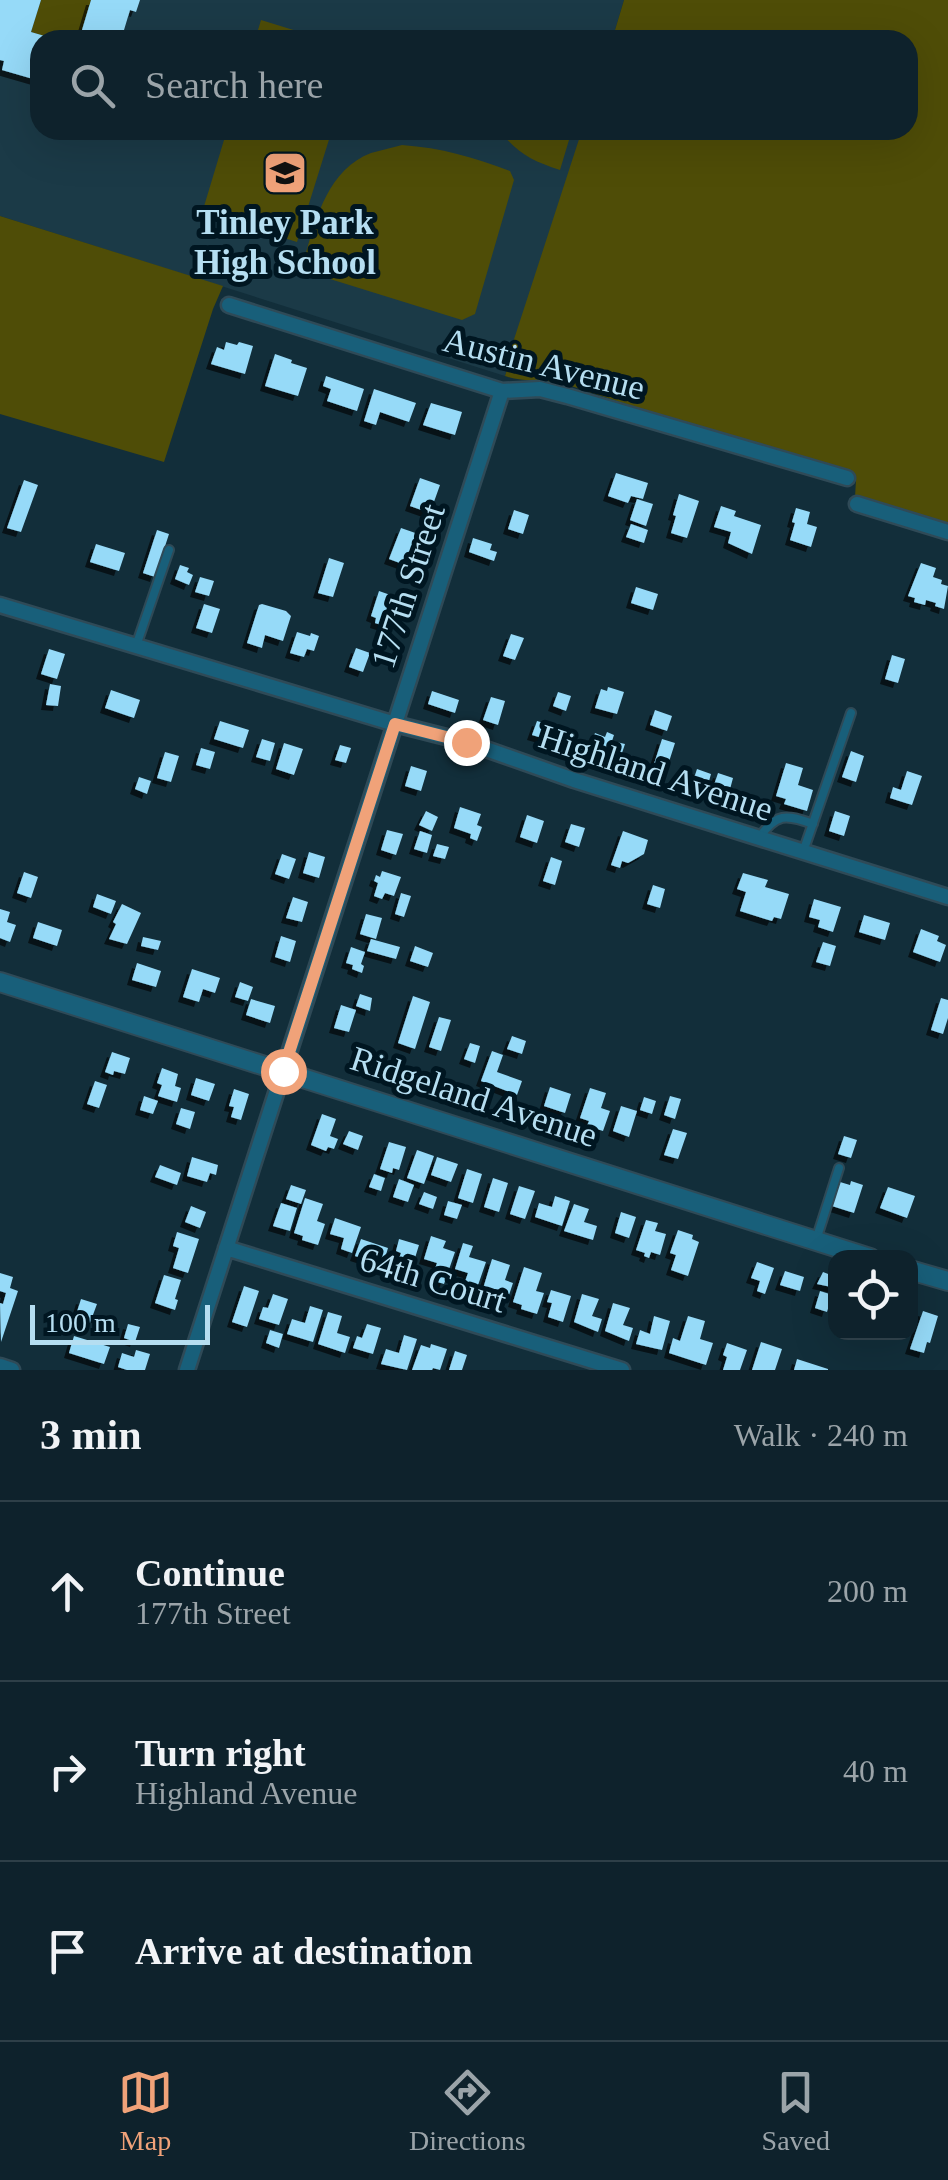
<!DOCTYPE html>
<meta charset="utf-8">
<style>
body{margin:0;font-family:"Times New Roman",serif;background:#172a34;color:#f1f3f6}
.controls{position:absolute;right:30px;bottom:30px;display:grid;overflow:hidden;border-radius:20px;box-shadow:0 10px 40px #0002}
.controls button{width:90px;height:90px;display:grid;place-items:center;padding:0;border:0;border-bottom:2px solid #2e3f48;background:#0e222c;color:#f1f3f6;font:50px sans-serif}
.scale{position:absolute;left:30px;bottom:25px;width:180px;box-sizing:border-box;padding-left:10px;border:5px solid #b5def1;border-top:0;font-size:28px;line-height:35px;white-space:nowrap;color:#b5def1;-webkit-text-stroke:8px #001621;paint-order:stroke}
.stop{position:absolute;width:30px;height:30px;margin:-22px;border:8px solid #f0a279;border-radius:50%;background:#fff}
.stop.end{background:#f0a279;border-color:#fff;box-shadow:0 2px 10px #0008}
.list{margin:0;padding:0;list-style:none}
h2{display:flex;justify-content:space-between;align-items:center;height:130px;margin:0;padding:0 40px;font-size:42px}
h2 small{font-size:32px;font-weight:400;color:#9ba4a9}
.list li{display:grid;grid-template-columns:65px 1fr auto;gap:30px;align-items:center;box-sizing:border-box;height:180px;padding:0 40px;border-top:2px solid #2e3f48}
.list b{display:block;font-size:38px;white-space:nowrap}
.list p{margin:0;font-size:32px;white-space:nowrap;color:#9ba4a9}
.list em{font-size:32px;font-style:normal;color:#9ba4a9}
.icon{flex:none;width:55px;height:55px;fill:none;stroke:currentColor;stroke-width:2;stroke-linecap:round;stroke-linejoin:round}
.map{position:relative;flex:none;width:948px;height:1370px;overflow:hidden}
.search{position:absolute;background:#0e222c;box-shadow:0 10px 40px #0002;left:30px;right:30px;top:30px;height:110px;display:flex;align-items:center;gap:25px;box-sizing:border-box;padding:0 35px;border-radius:30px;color:#9ba4a9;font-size:38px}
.sheet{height:670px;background:#0e222c}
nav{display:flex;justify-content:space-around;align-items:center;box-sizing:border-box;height:140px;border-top:2px solid #2e3f48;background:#0e222c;font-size:28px;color:#9ba4a9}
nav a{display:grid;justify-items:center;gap:5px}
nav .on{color:#f0a279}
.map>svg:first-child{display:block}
</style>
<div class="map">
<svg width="948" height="1370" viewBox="0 0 948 1370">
<defs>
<filter id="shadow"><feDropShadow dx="-5" dy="5" stdDeviation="0" flood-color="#0009"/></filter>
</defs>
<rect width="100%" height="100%" fill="#122e3a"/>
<path fill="#1b3a47" d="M0,0H624L612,40H40V130H583L505,376L0,216Z"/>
<path fill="#4f4d07" d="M41,0H91L79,40H57L31,32Z
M624,0H948V526L855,497L856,480L562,383C545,380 520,382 505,376L508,366L506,364L582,130H908V40H612Z
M261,20L326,40H255Z
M227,130H332L297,242L202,213Z
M499,130H572L560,170C532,161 517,153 499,130Z
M402,145C442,148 473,157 510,171L514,180L475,314L462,320L301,270C314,227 324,171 371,153C381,150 392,148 402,145Z
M0,216L223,286L213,309L164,462L0,414Z"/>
<path fill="#96daf8" filter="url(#shadow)" d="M0,0H41L31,32L55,39L40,40V81L2,70L4,61L0,60Z
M91,0H140L136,12L130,10L121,40H79Z
M226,342L237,345L239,342L253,346L245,374L211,364L217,347L224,350Z
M275,354L292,360L291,363L307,368L298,396L265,386Z
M326,376L364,389L357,411L327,401L331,389L323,386Z
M374,389L416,403L409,422L380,412L376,425L364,421Z
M431,403L462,412L455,435L423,425Z
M616,473L648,483L643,499L631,496L628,503L608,496Z
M420,478L440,485L430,513L410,506Z
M24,480L38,485L21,532L7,528Z
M679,494L699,501L687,538L671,533L676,516L673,515Z
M637,499L653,504L646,526L630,520Z
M721,506L736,511L734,516L761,525L752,554L728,543L731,532L714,527Z
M796,508L810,512L807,524L817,527L811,547L790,540L795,523L792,522Z
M514,510L529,515L523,534L508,529Z
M631,524L648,530L644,543L626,537Z
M401,528L424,536L420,548L415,546L408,566L389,559Z
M157,530L169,534L155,577L143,573Z
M473,538L492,544L490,550L497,552L494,561L469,552Z
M96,544L125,553L119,571L90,562Z
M329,558L344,563L333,597L318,593Z
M921,563L936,568L933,577L942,580L941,584L948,586L944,609L935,606L936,603L926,600L925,605L914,602L915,598L908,596Z
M180,565L189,568L187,572L193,575L189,585L175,579Z
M200,577L214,581L209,596L195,592Z
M636,587L658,594L653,610L631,603Z
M379,591L399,598L395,610L399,611L394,629L375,623L376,618L371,616Z
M204,604L220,609L212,633L196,628Z
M262,604L286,611L291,616L283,641L265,635L262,648L247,643L259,605Z
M297,632L310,636L311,633L319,636L314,651L307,649L304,657L290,653Z
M511,634L524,638L515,660L503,656Z
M356,648L370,653L363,672L349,667Z
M49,649L65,654L57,679L41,674Z
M892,655L905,659L898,683L885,679Z
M50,684L61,686L58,706L46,705Z
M608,687L624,692L617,714L595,708L601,689L607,691Z
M111,690L140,700L134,718L105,708Z
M432,691L459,700L455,713L428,704Z
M558,692L571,696L566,711L553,706Z
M491,697L505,701L498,725L483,720Z
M655,710L672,716L667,731L650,725Z
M220,721L249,730L243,748L214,739Z
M537,721L554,726L549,740L532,735Z
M607,732L614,735L612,741L625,744L619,762L610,759L609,763L587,755L595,733L605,737Z
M262,739L275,743L270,761L256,757Z
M662,739L675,743L667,768L654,764Z
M284,743L303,749L294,775L276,769Z
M340,745L351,748L346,763L335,760Z
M201,748L215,752L210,769L196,765Z
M851,751L864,756L856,782L842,777Z
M165,752L179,756L171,782L157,778Z
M786,763L803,768L798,785L813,790L807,811L784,804L786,799L776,796Z
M411,766L427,771L421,791L405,786Z
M697,769L711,774L706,792L691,787Z
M907,771L922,776L912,805L890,798L893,787L901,790Z
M718,773L733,778L729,793L713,788Z
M139,777L151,781L147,794L135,789Z
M460,807L481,814L477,825L482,827L477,841L470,838L471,834L454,828Z
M426,811L438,817L432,831L419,825Z
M835,811L850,816L844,836L829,831Z
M527,815L544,821L537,843L520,837Z
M571,824L585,828L579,847L565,842Z
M387,830L403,834L396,855L381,850Z
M420,831L432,835L427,853L414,849Z
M623,831L648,840L644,854L628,863L622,861L620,868L611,865Z
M437,844L449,847L445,859L433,856Z
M309,852L325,857L319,878L303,873Z
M282,854L296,859L289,879L275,874Z
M551,857L562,861L555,885L543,881Z
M382,871L401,877L394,896L385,893L382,899L374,896L378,883L374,881L376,875L380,877Z
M24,872L38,877L31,898L17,893Z
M743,873L768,880L765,887L789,894L781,919L774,917L772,921L740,911L746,892L737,889Z
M653,885L665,889L660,908L647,904Z
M401,893L411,896L404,917L395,914Z
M97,894L116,901L111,914L93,907Z
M293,897L308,902L302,922L286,918Z
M814,899L841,907L833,932L818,927L820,920L809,917Z
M122,904L141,913L127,944L109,939L116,924L113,922Z
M0,909L10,912L7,922L16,925L10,942L0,938Z
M366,914L382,918L376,939L360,934Z
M864,915L890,923L885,940L859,932Z
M38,922L62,930L57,946L33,938Z
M921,929L939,936L937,941L946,945L940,962L913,952Z
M281,936L296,941L290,962L275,957Z
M143,937L161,941L158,950L141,946Z
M371,939L400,947L396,959L367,951Z
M823,942L836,946L830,966L816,962Z
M415,946L433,953L428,967L410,961Z
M351,947L365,952L361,964L364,966L362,973L352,969L353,965L346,963Z
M137,963L161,971L156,987L132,980Z
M192,969L220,978L215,993L203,989L199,1002L183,997Z
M240,982L253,987L248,1001L235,997Z
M360,994L372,998L370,1011L356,1006Z
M413,996L430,1002L415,1049L398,1043Z
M941,998L948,1000V1018L943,1034L931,1030Z
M251,999L275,1006L270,1023L246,1015Z
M341,1005L356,1010L349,1032L334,1028Z
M439,1017L451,1020L441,1051L429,1047Z
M512,1036L526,1041L522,1054L507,1049Z
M470,1043L480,1046L475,1063L464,1059Z
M492,1051L503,1055L497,1072L522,1081L517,1095L481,1081Z
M112,1052L130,1058L125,1074L114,1071L113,1075L105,1072Z
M162,1068L178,1074L175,1086L181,1088L177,1102L158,1096L162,1085L157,1083Z
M196,1078L215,1084L209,1101L191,1095Z
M95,1081L107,1085L99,1108L87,1104Z
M550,1087L571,1094L565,1113L544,1106Z
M590,1088L606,1093L601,1108L610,1111L603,1131L587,1126L589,1121L580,1118Z
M234,1089L249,1094L241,1120L231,1117L234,1107L229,1106Z
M144,1096L158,1101L153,1114L140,1110Z
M670,1096L681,1099L675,1119L664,1115Z
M644,1097L656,1101L652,1114L640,1110Z
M621,1106L637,1111L629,1137L613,1131Z
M181,1108L195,1112L190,1129L176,1124Z
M322,1114L336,1119L330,1136L338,1139L334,1149L328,1147L326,1151L311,1145Z
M673,1129L687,1133L678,1159L664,1155Z
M349,1131L363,1136L358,1150L343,1144Z
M844,1136L857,1140L851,1158L838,1154Z
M389,1142L406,1147L399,1170L393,1168L392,1173L380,1169Z
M417,1150L434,1156L424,1184L407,1178Z
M192,1157L218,1165L216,1175L210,1173L207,1182L187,1176Z
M437,1157L458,1164L451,1182L431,1175Z
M160,1165L181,1173L177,1185L155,1177Z
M467,1169L482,1174L473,1203L458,1198Z
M374,1174L385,1178L381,1191L369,1187Z
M493,1178L508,1183L499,1212L484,1207Z
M399,1179L414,1185L408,1202L393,1197Z
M851,1181L863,1185L854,1213L832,1206L840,1182L850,1185Z
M291,1185L306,1190L301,1204L286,1199Z
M519,1186L535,1191L525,1219L510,1214Z
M888,1187L915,1196L907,1218L880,1208Z
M424,1192L437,1197L433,1209L419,1204Z
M555,1196L570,1201L562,1226L535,1217L539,1203L552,1207Z
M305,1198L323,1204L317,1221L325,1224L318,1245L302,1240L303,1236L294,1233Z
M448,1201L462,1205L457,1219L444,1215Z
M281,1203L297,1208L290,1231L273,1226Z
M574,1204L589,1209L584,1222L597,1226L593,1240L564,1231Z
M191,1206L206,1212L200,1228L185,1222Z
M621,1212L636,1217L629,1238L615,1233Z
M335,1218L361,1227L352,1253L341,1249L344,1238L330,1234Z
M646,1220L658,1223L655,1231L666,1234L660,1255L651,1252L649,1258L644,1256L645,1253L636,1250Z
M678,1230L693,1235L692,1239L699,1242L688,1276L671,1270L676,1255L670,1253Z
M177,1232L199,1239L188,1273L173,1268L179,1248L173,1246Z
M431,1236L446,1241L443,1248L455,1252L444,1284L431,1280L437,1263L424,1259Z
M361,1239L388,1248L383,1265L355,1256Z
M399,1239L419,1245L411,1271L396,1267L401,1253L396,1251Z
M463,1243L473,1246L469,1257L486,1262L475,1294L462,1290L468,1273L455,1269Z
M492,1259L510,1265L505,1280L513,1283L506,1304L490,1298L491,1295L482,1292Z
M757,1262L774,1268L765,1294L757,1291L760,1281L751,1278Z
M524,1267L542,1273L536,1291L544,1293L537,1314L521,1309L522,1305L513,1302Z
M785,1271L804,1277L800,1291L780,1285Z
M823,1272L836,1277V1288L817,1284Z
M0,1273L13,1277L10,1288L18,1291L1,1342L0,1303L3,1304L6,1293L0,1291Z
M164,1275L181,1280L175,1299L178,1300L175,1310L155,1303Z
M244,1286L259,1291L247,1327L232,1322Z
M551,1290L571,1296L563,1322L548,1317L552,1303L547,1302Z
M820,1291L836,1296L834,1303L830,1302L827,1312L815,1308Z
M273,1294L288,1299L279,1325L259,1319L263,1307L268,1308Z
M582,1294L599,1299L592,1316L602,1319L598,1332L574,1322Z
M81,1299L97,1304L90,1323L75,1318Z
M613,1303L630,1308L623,1325L633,1328L629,1341L605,1331Z
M310,1306L323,1310L313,1342L287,1334L292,1319L305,1323Z
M923,1311L938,1316L930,1343L927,1342L924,1353L910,1349Z
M328,1312L342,1316L337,1333L350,1337L345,1353L318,1344Z
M654,1316L670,1321L662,1350L636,1344L640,1330L650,1334Z
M688,1316L705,1321L700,1339L713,1343L706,1365L669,1353L673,1338L680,1341Z
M128,1324L140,1327L135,1342L124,1338Z
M367,1324L381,1328L373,1354L353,1348L357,1336L362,1338Z
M270,1330L283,1334L279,1348L266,1343Z
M404,1335L417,1339L407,1370L381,1364L386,1349L399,1353Z
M74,1336L110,1347L104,1364L69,1353Z
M761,1342L782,1349L775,1370H752Z
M727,1343L747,1350L740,1370H723L727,1357L723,1355Z
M431,1344L447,1349L440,1370L433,1368L432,1370H412L421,1345L430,1348Z
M136,1350L150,1354L145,1370H127L118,1367L122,1353L134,1357Z
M455,1351L467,1355L462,1370H449Z
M797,1359L828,1369V1370H794Z"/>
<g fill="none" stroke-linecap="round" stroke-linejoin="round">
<defs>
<path id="service" d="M136,646L169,550
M759,838C776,813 786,814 813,824
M803,852L851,713
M816,1240L839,1168"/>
<path id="minor" d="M229,305L502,391L540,389L567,396L847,478
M857,504L948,532
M0,605L395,724L466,742L574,780L948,897
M226,1248L622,1370
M0,1366L12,1370
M187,1370L502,391"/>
<path id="tertiary" d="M0,982L870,1258
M910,1270L948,1281"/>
</defs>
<use href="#service" stroke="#2f4a57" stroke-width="12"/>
<use href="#minor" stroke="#2f4a57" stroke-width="19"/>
<use href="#tertiary" stroke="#2f4a57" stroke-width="22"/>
<use href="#service" stroke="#185f7a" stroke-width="8"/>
<use href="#minor" stroke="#185f7a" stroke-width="14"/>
<use href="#tertiary" stroke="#185f7a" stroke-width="18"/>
</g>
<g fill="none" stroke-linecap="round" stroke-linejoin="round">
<path stroke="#f0a279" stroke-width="12" d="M283,1071L395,724L466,742"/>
</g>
<defs>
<symbol id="school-square" viewBox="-11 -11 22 22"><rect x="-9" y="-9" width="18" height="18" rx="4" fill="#f0a279" stroke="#001621"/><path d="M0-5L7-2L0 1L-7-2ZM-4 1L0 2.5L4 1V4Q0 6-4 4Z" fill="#111"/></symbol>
</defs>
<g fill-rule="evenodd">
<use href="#school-square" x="260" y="148" width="50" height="50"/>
</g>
<g text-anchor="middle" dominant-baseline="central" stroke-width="10" stroke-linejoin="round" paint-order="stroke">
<g font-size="35" font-weight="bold" fill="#b5def1" stroke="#001621">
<text x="285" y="222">Tinley Park<tspan x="285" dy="40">High School</tspan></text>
</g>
<g font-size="35" fill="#b5def1" stroke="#001621">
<text transform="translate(544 364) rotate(14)">Austin Avenue</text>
<text transform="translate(408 586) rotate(-72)">177th Street</text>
<text transform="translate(656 773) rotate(18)">Highland Avenue</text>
<text transform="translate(474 1097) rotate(18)">Ridgeland Avenue</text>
<text transform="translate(433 1280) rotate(17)">64th Court</text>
</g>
</g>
</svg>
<div class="controls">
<button><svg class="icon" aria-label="locate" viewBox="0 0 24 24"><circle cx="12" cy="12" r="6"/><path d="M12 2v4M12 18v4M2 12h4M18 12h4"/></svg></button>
</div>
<div class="scale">100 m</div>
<div class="stop" style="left:283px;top:1071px"></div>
<div class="stop end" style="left:466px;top:742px"></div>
<div class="search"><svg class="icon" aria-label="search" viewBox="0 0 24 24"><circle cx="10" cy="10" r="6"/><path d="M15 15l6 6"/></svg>Search here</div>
</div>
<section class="sheet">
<h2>3 min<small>Walk · 240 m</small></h2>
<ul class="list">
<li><svg class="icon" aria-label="ahead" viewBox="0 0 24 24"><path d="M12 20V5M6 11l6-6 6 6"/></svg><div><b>Continue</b><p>177th Street</p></div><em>200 m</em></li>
<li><svg class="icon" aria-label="right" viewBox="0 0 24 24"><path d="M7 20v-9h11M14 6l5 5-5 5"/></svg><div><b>Turn right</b><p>Highland Avenue</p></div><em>40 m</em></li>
<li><svg class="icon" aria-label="arrive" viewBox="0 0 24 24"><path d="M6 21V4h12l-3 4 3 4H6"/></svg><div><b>Arrive at destination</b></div></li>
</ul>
</section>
<nav>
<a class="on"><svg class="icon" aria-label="map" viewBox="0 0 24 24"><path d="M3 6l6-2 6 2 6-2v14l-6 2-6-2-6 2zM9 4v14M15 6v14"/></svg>Map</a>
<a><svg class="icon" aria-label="directions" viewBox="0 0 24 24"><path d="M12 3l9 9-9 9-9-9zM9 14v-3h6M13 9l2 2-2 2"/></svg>Directions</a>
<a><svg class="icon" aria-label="saved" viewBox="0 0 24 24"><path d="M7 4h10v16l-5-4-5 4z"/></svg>Saved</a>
</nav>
